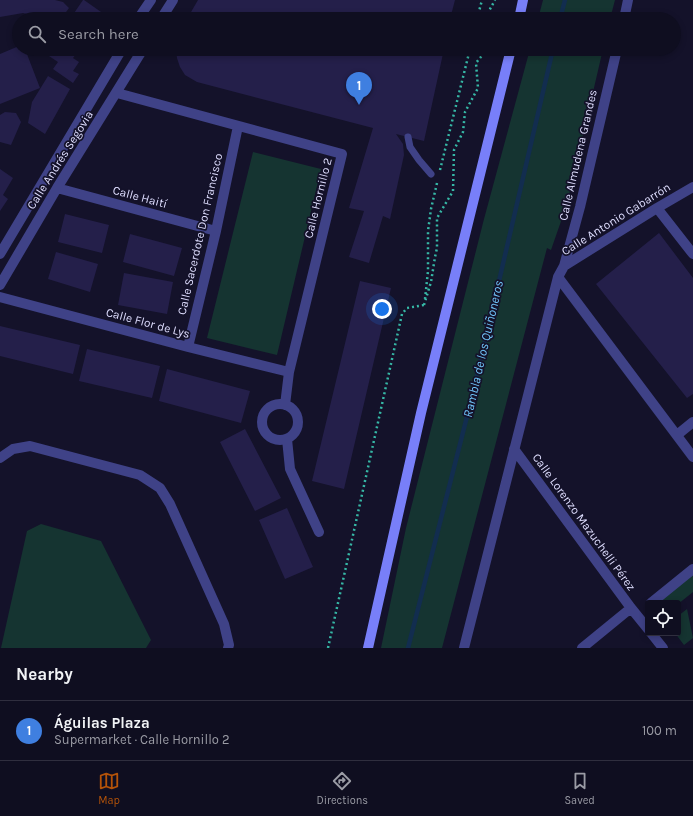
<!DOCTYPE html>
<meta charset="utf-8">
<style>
body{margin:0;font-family:Karla,sans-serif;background:#181729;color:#f1f3f6}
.controls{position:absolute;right:12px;bottom:12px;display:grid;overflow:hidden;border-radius:4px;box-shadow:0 2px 6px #0003}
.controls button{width:36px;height:36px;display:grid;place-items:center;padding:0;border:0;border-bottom:1px solid #2f2e3e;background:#0f0e20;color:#f1f3f6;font:20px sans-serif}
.you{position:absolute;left:382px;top:309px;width:14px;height:14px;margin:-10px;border:3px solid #fff;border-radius:50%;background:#1a73e8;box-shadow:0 0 0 6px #1a73e833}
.badge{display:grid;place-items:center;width:26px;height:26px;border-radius:50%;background:#b45309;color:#fff;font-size:13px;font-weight:700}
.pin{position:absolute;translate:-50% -33px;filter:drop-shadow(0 1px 2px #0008)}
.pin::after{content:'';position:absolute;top:21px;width:14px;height:12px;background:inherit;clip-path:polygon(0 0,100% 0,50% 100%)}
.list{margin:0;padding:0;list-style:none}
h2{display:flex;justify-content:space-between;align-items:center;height:52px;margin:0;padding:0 16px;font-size:17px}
h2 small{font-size:13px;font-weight:400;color:#9b9ca5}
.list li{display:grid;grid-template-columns:26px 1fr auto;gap:12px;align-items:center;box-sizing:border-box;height:60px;padding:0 16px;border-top:1px solid #2f2e3e}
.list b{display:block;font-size:15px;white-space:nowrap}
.list p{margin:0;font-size:13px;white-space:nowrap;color:#9b9ca5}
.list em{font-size:13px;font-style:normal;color:#9b9ca5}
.icon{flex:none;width:22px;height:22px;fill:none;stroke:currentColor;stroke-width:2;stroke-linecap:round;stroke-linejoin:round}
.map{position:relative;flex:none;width:693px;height:648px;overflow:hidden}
.search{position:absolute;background:#0f0e20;box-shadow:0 2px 6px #0003;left:12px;right:12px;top:12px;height:44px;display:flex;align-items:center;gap:10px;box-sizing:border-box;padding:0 14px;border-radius:22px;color:#9b9ca5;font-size:15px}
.sheet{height:112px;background:#0f0e20}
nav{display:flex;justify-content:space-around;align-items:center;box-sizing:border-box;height:56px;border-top:1px solid #2f2e3e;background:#0f0e20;font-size:11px;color:#9b9ca5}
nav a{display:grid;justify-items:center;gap:2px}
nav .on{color:#b45309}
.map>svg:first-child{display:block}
</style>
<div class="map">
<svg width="693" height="648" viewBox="0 0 693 648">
<rect width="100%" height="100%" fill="#14122a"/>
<path fill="#153431" d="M543,0H615L610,19H538Z
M530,49H603L567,204L551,250L547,248L442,648H381L406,528L484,219Z
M253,152L321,169L277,355L207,338Z
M41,524L101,541L151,640L146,648H1L27,531Z
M693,571V592L678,604V603H655Z
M687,609L693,638L684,645L675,633H678V616Z"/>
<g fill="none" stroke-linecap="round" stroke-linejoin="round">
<path stroke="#122d4f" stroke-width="4.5" d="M560,19L565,0
M408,648L472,397L553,49"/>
</g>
<path fill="#241f4a" d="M0,0H55L63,2L69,8L61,19H47L23,13L0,17Z
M83,0H84L111,19H70Z
M198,0H455L450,19H187Z
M19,46V49H25L40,88L0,104V54Z
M54,49H80L73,58L79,62L73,71L79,74L73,83L53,69L58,62L49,56Z
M176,49H444L424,141L396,134L403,144L404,155L390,219L383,216L369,263L349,257L364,211L349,208L373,128L197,82L185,75L180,67L177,58Z
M48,76L70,89L45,134L28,123L32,102Z
M5,112L16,113L21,122L11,145L0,142V115Z
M0,169L13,178L3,195L8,199L0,211Z
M65,214L109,225L102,253L58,242Z
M659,233L693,278V394L687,398L596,284Z
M130,234L182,248L174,276L123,262Z
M56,252L98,264L90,292L48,279Z
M124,273L173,282L167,314L118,305Z
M360,281L391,288L344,489L312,481Z
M0,326L80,345L73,374L0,356Z
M87,349L160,366L152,398L79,381Z
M167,369L250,391L241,423L159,401Z
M245,429L281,498L255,511L220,442Z
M287,508L313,567L285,579L259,520Z"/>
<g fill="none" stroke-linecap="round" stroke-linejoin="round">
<path stroke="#36b8a6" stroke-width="2.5" stroke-dasharray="2 3" stroke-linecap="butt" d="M477,19L482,0
M487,19L489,11L495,0
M440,170L470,49
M425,299L428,271V231L431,209L437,183
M424,305L431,282L435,257L437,248V218L453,191L454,150L463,132L465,112L478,88L476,63L484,53L486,49
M328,648L402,314L407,308L424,305"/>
<path stroke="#3f4287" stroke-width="7" d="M408,137L410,147L419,160L431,174"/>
<path stroke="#3f4287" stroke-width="10" d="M138,19L151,0
M161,19L173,0
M624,19L628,0
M117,93L342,154L289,372L285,405
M57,188L216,231
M657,208L693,254
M0,254L122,49
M564,266L580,207L617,49
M558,277L693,457
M0,285L57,188L143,49
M0,297L188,347L289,372
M188,347L216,231L238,126
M262 422a18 18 0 1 1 36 0a18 18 0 1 1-36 0Z
M677,435L693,422
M287,439L290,469L319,532
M514,449L631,608L648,629
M0,458L13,449L30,446L140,475L160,488L170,504L224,624L229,645L228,648
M651,603L693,569
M651,633L663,648
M464,648L558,277L564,266L657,208L693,187
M582,648L631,608"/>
<path stroke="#787ff9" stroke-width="10" d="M519,19L523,0
M368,648L421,413L511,49"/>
</g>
<g text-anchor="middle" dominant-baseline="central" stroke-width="3.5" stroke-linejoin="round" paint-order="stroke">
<g font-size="12" fill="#deddfe" stroke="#14122a">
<text transform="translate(578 155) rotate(-77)">Calle Almudena Grandes</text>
<text transform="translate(60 160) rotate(-58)">Calle Andrés Segovia</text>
<text transform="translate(140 197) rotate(15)">Calle Haití</text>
<text transform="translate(318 198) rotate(-76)">Calle Hornillo 2</text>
<text transform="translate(616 219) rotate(-32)">Calle Antonio Gabarrón</text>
<text transform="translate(200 234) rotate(-77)">Calle Sacerdote Don Francisco</text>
<text transform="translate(148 323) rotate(15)">Calle Flor de Lys</text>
<text transform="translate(584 522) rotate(54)">Calle Lorenzo Mazuchelli Pérez</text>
</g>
<g font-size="13" font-style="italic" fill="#70c4f9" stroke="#14122a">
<text transform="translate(483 349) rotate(-77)">Rambla de los Quiñoneros</text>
</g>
</g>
</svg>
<div class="controls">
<button><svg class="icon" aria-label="locate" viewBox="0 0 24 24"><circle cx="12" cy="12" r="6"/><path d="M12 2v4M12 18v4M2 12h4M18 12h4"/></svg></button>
</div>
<div class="you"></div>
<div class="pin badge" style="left:359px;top:105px;background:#3f7fe0">1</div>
<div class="search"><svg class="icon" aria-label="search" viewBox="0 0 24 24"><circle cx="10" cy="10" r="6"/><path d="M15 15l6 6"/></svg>Search here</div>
</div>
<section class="sheet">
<h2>Nearby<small></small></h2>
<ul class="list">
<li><span class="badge" style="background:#3f7fe0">1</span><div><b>Águilas Plaza</b><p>Supermarket · Calle Hornillo 2</p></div><em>100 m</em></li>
</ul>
</section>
<nav>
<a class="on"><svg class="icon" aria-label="map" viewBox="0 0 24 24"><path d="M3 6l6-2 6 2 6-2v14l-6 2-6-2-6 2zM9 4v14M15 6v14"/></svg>Map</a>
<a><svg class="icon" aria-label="directions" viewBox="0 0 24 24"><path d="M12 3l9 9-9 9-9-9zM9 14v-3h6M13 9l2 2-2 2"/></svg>Directions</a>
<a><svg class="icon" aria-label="saved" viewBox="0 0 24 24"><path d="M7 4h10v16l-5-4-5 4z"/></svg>Saved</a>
</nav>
